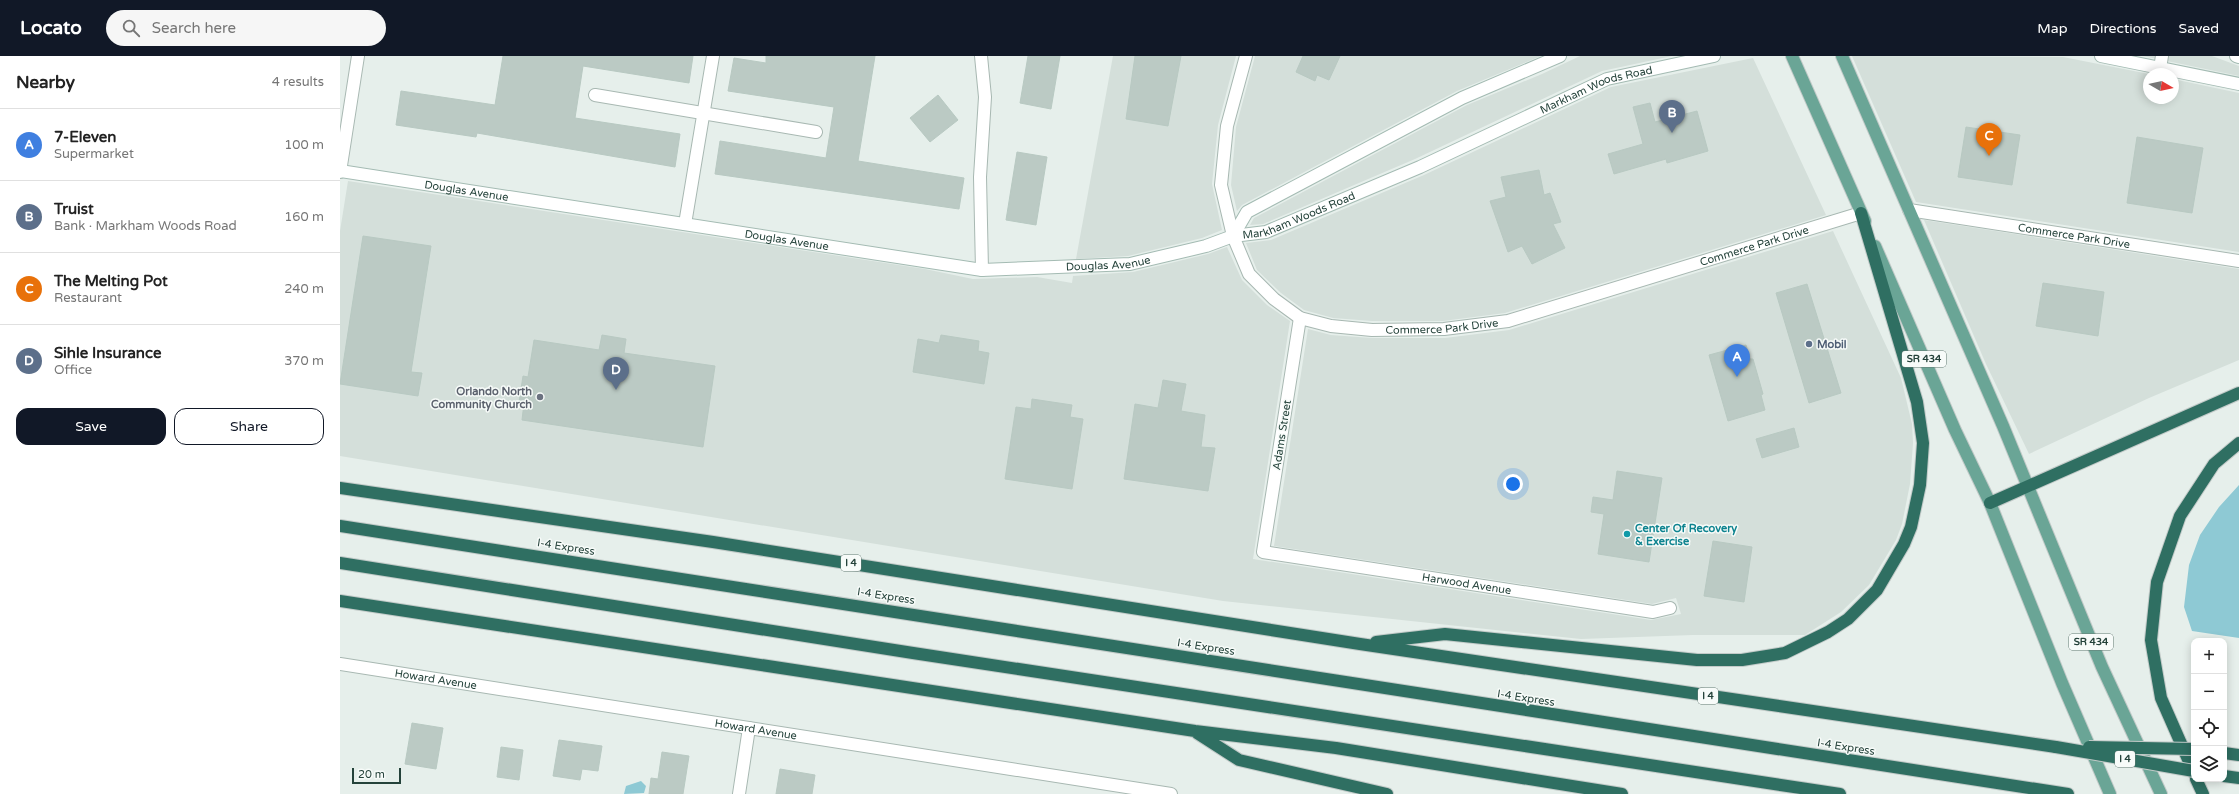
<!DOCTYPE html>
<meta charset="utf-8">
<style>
body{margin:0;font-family:"Varela Round",sans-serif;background:#f6f6f6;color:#222}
.controls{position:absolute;right:12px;bottom:12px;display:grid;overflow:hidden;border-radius:8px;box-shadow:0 2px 10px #0003}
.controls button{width:36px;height:36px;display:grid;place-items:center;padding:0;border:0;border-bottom:1px solid #e0e0e0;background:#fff;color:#222;font:20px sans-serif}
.compass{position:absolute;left:1803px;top:12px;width:36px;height:36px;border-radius:50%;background:#fff;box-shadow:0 2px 10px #0003;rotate:99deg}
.scale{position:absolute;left:12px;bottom:10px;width:49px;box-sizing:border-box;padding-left:4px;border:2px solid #24423a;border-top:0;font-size:11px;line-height:14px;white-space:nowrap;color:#24423a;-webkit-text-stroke:3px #f7fbf9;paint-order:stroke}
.you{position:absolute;left:1173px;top:428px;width:14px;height:14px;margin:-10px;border:3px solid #fff;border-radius:50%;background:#1a73e8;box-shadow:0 0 0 6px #1a73e833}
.badge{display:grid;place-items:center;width:26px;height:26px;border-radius:50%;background:#111827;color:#fff;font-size:13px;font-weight:700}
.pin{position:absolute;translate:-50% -33px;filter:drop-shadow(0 1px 2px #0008)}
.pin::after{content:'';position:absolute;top:21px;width:14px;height:12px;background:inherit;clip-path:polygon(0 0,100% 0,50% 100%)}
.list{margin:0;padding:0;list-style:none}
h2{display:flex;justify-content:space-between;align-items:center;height:52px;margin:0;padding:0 16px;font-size:17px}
h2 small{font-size:13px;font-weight:400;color:#767676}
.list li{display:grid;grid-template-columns:26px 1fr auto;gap:12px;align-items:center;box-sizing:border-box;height:72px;padding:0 16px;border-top:1px solid #e0e0e0}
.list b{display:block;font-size:15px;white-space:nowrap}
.list p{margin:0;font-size:13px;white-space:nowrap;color:#767676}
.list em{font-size:13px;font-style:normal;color:#767676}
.actions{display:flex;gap:8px;padding:12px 16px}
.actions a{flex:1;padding:9px 0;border:1px solid #111827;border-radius:12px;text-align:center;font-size:14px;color:#111827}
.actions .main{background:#111827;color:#fff}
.icon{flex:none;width:22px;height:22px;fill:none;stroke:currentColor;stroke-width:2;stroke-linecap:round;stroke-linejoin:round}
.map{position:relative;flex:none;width:1899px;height:738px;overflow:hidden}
header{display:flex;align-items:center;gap:24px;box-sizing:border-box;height:56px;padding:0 20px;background:#111827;color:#fff}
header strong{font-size:19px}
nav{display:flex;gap:22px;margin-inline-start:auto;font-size:14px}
.search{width:280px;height:36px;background:#f6f6f6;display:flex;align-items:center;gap:10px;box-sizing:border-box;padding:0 14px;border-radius:22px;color:#767676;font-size:15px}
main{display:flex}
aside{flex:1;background:#fff}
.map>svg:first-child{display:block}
</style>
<header>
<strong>Locato</strong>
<div class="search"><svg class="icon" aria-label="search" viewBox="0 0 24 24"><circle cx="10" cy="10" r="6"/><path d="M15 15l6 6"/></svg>Search here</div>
<nav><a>Map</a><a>Directions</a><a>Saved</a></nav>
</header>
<main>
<aside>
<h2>Nearby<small>4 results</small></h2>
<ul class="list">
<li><span class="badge" style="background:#3f7fe0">A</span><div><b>7-Eleven</b><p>Supermarket</p></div><em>100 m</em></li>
<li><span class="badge" style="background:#5c6f8a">B</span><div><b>Truist</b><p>Bank · Markham Woods Road</p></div><em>160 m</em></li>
<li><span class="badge" style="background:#e8710a">C</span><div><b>The Melting Pot</b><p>Restaurant</p></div><em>240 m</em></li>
<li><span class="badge" style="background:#5c6f8a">D</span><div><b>Sihle Insurance</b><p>Office</p></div><em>370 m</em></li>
</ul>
<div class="actions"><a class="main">Save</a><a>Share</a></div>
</aside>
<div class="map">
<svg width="1899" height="738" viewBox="0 0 1899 738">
<rect width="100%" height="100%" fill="#e6efeb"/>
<path fill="#d4dfda" d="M773,0H896L878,69L872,128L882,174L862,182L788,200L736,203Z
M915,0H1201L1117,35L902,149L897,155L891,129L896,71Z
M1240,0H1332L1262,15L1075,103L923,168L910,169L914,162L1127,49L1202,18Z
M1512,0L1723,1L1809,18V42H1833V23L1899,37V196L1576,146Z
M1803,0H1872L1899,10V20Z
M1413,2L1486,159L1165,257L1103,265H1032L993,262L964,254L941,237L917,214L906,187L931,184L1084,119L1271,31Z
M8,125L585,213L633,223L697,221L732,227L733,220L793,216L868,198L887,191L902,224L927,249L950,265L913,503L1311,564L1341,558L1336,542L1312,548L934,490L968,273L991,279L1032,282H1105L1169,274L1493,175L1561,322L1572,368L1573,387L1570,428L1562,468L1556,484L1529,529L1501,556L1465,579H1353L1241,583L883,545L0,400V175Z
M1584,164L1899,213V304L1809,342L1689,398L1646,308Z"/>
<path fill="#8ec9d4" d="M1899,429V582L1852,575L1844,551L1849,509L1860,479L1879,451Z
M301,725L306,730L304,737L284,738L286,730Z"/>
<path fill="#bbcac4" stroke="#b8c9c2" d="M163,0H353L349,27L243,10L235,62L340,78L335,111L137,77L136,81L56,69L61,35L155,49Z
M426,0H535L518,105L624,122L619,153L375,118L380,85L486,102L494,51L388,35L394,2L426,7Z
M688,0H720L711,53L680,47Z
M795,0H841L828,70L786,63Z
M963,0H1000L989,24L977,19L975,25L956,16Z
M598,39L618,64L590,86L570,62Z
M1310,47L1315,66L1357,55L1368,95L1327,107L1326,103L1274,118L1268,98L1303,88L1293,51Z
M1626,71L1680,79L1672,129L1618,121Z
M1797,81L1863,92L1852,157L1787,147Z
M677,96L707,101L696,169L666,164Z
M1199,114L1204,139L1210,137L1221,166L1213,168L1225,192L1192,208L1182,190L1168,196L1150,145L1166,141L1161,121Z
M23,180L91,190L71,316L82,317L78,340L0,328Z
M1703,227L1764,236L1758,280L1696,270Z
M1467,228L1501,337L1469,347L1436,237Z
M262,279L286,283L284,297L375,310L363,391L182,364L184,347L179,346L183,320L188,321L194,284L259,294Z
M601,279L639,285L638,295L649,297L644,328L573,316L578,283L599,287Z
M1406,289L1410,303H1413L1423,338L1421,339L1425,354L1388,365L1369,299Z
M823,324L846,328L841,355L865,359L861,391L875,392L868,435L784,423L795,348L818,352Z
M692,343L732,349L730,361L743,363L732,433L665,423L676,351L691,353Z
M1454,372L1459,391L1422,402L1416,383Z
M1277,415L1322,422L1309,506L1258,498L1264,458L1251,456L1253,441L1273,444Z
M1373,485L1412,491L1404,546L1364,540Z
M72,667L103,672L96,713L65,708Z
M219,684L262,690L258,715L242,713L240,724L213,720Z
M161,691L183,694L179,724L157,721Z
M322,696L349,700L343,738H309L311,722L318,723Z
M440,713L475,719L472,738H436Z"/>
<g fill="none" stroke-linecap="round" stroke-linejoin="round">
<defs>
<g id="minor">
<path d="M641,0L645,41L640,121L642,214"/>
<path d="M1820,12L1822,0"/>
<path d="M255,39L476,76"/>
<path d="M0,116L18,0"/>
<path id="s1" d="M1569,154L1899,205"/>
<path d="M345,168L373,0"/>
<path id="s2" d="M893,180L909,218L934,243L960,262L991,270L1032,274L1104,273L1168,265L1521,157"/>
<path id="s3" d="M960,262L923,496L1313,556L1330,552"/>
<path id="s4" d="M0,608L831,738"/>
<path d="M399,738L409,672"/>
</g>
<path id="tertiary" d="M893,180L881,129L887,70L906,0"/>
<g id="secondary">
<path d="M1761,0L1899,28"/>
<path d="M1896,0L1899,1"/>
<path id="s5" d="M0,115L642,214L790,208L866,190L893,180L926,176L1080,111L1267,23L1374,0"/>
<path d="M893,180L907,156L1122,42L1220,0"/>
</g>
<path id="primary" d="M1452,0L1525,165
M1502,0L1663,370L1762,611L1821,738
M1535,190L1615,374L1650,447L1722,627L1770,738"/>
<path id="motorway" d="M0,432L373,486L1020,588L1716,691
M1650,447L1899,337
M0,470L1728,738
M0,507L573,597L1500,738
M0,545L855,675L996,692L1282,738
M1036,586L1105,578L1357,604H1402L1445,597L1488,576L1508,563L1537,534L1564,488L1571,471L1580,429L1583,387L1577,346L1521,157
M857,677L899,704L1047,738
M1884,697L1899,699
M1854,717L1821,642L1811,584L1817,526L1840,460L1874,408L1899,387
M1884,720L1899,722
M1856,723L1863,738"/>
</defs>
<use href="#minor" stroke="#a8b8b2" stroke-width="14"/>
<use href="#tertiary" stroke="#a8b8b2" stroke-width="14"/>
<use href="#secondary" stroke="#a4bbb3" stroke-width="14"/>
<use href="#primary" stroke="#c2cac8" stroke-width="14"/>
<use href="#motorway" stroke="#c2cac8" stroke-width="14"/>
<use href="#minor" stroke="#fff" stroke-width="12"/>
<use href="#tertiary" stroke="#fff" stroke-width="12"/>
<use href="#secondary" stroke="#fff" stroke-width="12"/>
<use href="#primary" stroke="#6aa596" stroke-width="12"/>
<use href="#motorway" stroke="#2f6f62" stroke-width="12"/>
<defs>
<path id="motorway-bridge" d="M1716,691L1854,715
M1749,691L1854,693"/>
</defs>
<use href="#motorway-bridge" stroke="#c2cac8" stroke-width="14" stroke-linecap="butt"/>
<use href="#motorway-bridge" stroke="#2f6f62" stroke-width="12"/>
</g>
<circle fill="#5c6f8a" stroke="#f7fbf9" stroke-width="1.5" cx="1469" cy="288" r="4"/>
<circle fill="#6b7280" stroke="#f7fbf9" stroke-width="1.5" cx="200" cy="341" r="4"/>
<circle fill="#0f9aa8" stroke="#f7fbf9" stroke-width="1.5" cx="1287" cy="478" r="4"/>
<g text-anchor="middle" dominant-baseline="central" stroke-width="3" stroke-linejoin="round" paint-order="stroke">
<g fill="#f7fbf9" stroke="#637a73" stroke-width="1">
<rect x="1562" y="295" width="44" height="16" rx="3"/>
<rect x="501" y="499" width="20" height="16" rx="3"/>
<rect x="1729" y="578" width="44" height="16" rx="3"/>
<rect x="1358" y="632" width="20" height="16" rx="3"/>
<rect x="1775" y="695" width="20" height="16" rx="3"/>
</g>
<g font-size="10" font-weight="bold" fill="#24423a">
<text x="1584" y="303">SR 434</text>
<text x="511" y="507">I 4</text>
<text x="1751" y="586">SR 434</text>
<text x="1368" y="640">I 4</text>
<text x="1785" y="703">I 4</text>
</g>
<g font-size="11" fill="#24423a" stroke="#f7fbf9">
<text stroke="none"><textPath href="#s5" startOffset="1298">Markham Woods Road</textPath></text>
<text stroke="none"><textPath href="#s5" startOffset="128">Douglas Avenue</textPath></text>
<text stroke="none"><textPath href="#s5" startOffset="974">Markham Woods Road</textPath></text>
<text stroke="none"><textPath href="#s1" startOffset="167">Commerce Park Drive</textPath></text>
<text stroke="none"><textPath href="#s5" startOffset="452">Douglas Avenue</textPath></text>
<text stroke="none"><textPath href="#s2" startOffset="576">Commerce Park Drive</textPath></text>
<text stroke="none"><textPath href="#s5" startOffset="776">Douglas Avenue</textPath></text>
<text stroke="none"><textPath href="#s2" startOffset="252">Commerce Park Drive</textPath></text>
<text transform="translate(942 379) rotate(-81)">Adams Street</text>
<text transform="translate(226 491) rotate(9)">I-4 Express</text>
<text stroke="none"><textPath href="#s3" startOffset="443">Harwood Avenue</textPath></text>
<text transform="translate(546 540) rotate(9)">I-4 Express</text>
<text transform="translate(866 591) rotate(9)">I-4 Express</text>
<text stroke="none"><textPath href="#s4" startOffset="97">Howard Avenue</textPath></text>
<text transform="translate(1186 642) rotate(9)">I-4 Express</text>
<text stroke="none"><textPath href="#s4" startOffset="421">Howard Avenue</textPath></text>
<text transform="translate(1506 691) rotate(9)">I-4 Express</text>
</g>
<g font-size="11" font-weight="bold" fill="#4e5e75" stroke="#f7fbf9" text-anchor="start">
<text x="1477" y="288">Mobil</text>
</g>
<g font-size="11" font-weight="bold" fill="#5b616d" stroke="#f7fbf9" text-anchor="end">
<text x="192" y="335">Orlando North<tspan x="192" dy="13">Community Church</tspan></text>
</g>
<g font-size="11" font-weight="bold" fill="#0d838f" stroke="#f7fbf9" text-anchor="start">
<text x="1295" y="472">Center Of Recovery<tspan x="1295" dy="13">&amp; Exercise</tspan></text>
</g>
</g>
</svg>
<div class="controls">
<button>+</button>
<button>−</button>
<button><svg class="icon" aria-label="locate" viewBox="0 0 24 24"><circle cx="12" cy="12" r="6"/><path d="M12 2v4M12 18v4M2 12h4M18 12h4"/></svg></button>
<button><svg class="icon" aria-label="layers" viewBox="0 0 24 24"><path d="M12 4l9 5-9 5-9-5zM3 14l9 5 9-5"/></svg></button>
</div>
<svg class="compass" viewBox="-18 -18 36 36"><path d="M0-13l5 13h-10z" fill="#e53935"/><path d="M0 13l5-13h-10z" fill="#767676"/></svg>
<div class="scale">20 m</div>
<div class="you"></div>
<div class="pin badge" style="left:1397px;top:321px;background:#3f7fe0">A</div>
<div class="pin badge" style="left:1332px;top:77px;background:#5c6f8a">B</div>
<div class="pin badge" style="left:1649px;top:100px;background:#e8710a">C</div>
<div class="pin badge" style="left:276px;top:334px;background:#5c6f8a">D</div>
</div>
</main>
